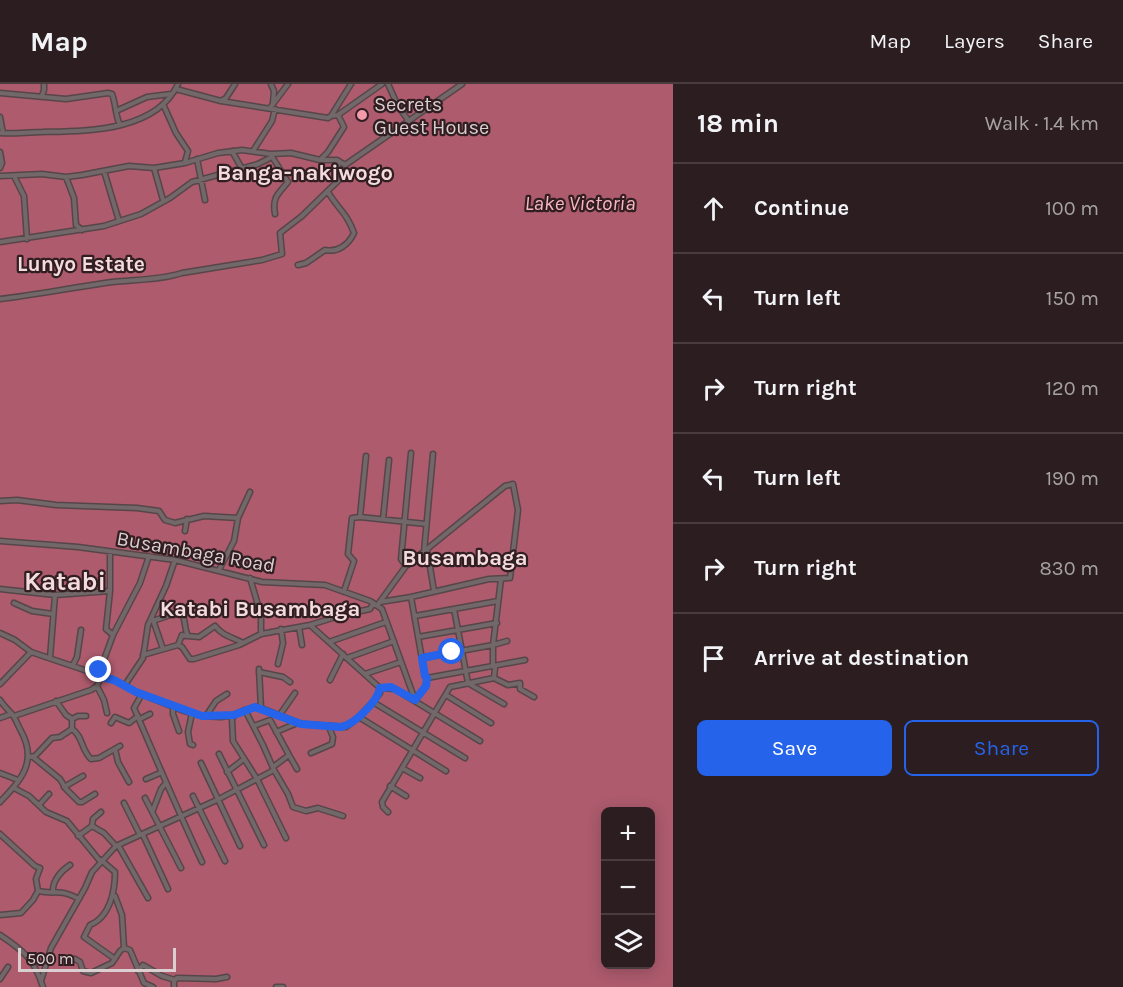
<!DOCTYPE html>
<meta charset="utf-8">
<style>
body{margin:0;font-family:Karla,sans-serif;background:#342729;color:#f1f3f6}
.controls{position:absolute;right:18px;bottom:18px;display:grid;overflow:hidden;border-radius:9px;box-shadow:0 3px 15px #0003}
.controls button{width:54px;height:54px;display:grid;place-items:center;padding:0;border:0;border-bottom:2px solid #483c3e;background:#2c1e20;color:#f1f3f6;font:30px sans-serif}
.scale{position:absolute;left:18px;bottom:15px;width:158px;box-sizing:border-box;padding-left:6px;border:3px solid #dbced0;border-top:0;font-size:16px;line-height:21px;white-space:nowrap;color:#dbced0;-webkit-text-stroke:4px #301e21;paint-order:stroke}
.stop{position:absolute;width:18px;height:18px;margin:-14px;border:4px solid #2563eb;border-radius:50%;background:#fff}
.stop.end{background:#2563eb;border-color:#fff;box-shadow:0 2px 6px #0008}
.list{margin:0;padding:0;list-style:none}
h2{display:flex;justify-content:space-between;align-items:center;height:78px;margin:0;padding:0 24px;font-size:26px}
h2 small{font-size:20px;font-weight:400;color:#a6a2a5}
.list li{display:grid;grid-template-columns:39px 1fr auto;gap:18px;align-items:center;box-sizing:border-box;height:90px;padding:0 24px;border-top:2px solid #483c3e}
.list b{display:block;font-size:22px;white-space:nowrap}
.list em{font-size:20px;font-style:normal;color:#a6a2a5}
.actions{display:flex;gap:12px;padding:18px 24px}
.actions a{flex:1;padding:14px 0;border:2px solid #2563eb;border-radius:9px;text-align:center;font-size:21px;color:#2563eb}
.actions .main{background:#2563eb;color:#fff}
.icon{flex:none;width:33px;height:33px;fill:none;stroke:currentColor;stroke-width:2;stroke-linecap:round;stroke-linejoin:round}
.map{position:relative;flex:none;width:673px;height:903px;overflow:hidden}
header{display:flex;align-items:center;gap:36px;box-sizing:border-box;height:84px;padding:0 30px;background:#2c1e20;border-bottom:2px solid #483c3e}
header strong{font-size:28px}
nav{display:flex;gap:33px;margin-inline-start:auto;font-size:21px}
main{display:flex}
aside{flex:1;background:#2c1e20}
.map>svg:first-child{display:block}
</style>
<header>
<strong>Map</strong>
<nav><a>Map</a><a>Layers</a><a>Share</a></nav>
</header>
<main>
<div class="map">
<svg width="673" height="903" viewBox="0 0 673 903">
<rect width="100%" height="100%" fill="#3a282b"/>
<path fill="#ad5b6d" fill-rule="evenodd" d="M0,0H673V903H0ZM606,728H650V880H606Z"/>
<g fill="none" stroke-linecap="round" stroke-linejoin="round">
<defs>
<path id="minor" d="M271,0L274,7L273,19
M388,0L398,22L408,36
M176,5L221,17L328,34L331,32L338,31L382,0
M0,9L66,15L108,9L112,10C116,20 115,31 120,41
M42,12L44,6V0
M221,17L226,14L235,0
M163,20L176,49L188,67L185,78
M270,24L288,0
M116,27L147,13L171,10
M331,32L351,0
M0,33L3,49
M0,49C14,50 28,48 42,48C86,47 156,48 178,0
M232,67L241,83
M253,67L272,37L275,25
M0,68L2,79L0,84
M271,71L288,98C278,110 272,113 275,130
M197,75L205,116
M321,75L328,68L344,43L338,31
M154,84L163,116
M104,87L119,137
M0,92L42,90L66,93L82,91L129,82L154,84L185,79L218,69L242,66L271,70L291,69L320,76H337L345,81L462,0
M14,92L24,112L27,155
M66,93L74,114L76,141L82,146
M0,158L104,142L141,130L170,114L192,98L258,80L272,73
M298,181L306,179L325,166C338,169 349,160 354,149C347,129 338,125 328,108
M0,215C35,211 70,204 105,199C131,195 158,197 182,189L262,176L282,170L280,149L302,132L341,94L337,77
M0,417L17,416L56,421L137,424L159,427L165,436L175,439L204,432L238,434L234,457L219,486
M360,433L366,372
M238,434L250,408
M383,435L389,376
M185,447L187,435
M0,457L78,463L175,476L262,498L325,501L370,517L382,525L415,616L426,602L427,594
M427,465L434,507
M424,468L433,370
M406,482L401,475L411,369
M250,494L261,531V550
M0,505L55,511L110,507
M344,507L354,477L348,470L352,434L360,433L426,440
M380,518L411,513L425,592L427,594L525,576
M14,519L32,527L53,530
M379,519L406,482L505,402L513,400L518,426L510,494L489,495L411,513
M454,525L468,599L504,620
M415,532L498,517
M153,536L163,565
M153,537L181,527C186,536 184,544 188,552L199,553L215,542C223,552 232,553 243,559
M299,543L302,561
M0,549L15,556L31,568L114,596L136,608L184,627L202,632L221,633L234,631L245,626L263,661L274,686L219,715L116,762L92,788L85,804L51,864L41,897
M113,551L140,499L149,472
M418,553L497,539
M329,558L386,538
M178,561L182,551L187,552
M143,571L178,561L182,563L190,575H194L239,561L261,550L310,541
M50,574L55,511
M347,574L394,557
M422,574L493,561L501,495
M278,580L283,559L281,545
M73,581L77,573L81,546
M259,585L261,624
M259,588L283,593L290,598
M365,590L401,578
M98,592L113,551L106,545L110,507V468
M494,594L508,601L520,599V605L534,613
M330,596L343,570
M0,600L31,568
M125,601L143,574L148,541L166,502L175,476
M97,602L104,616L107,629
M380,604L395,605L480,657
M142,610L134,624C156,675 178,727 202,778
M446,611L491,639
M0,616C4,622 8,626 12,630C16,635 18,642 21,647C38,678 21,696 0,718
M373,618L465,674
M173,623V630L179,647
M245,626L255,623L261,624L301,640L346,643L359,633L373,618L380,609V604L310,541L342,531L370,525L373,520
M192,629L188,648L190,660L193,661
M14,632L91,606L97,602L101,593
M206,632L216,617L227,610
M234,632L232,635L233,657L257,695L286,754
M279,632L295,609
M359,633L446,687
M0,634L11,630
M72,635L78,632H86
M140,635L150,630
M111,639L115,633L129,639L138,632
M254,642L270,636L289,671L273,683
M72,645C83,652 81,666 91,675L99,674L120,662
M276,648L295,640
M115,665L118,678L129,698
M311,669L332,660L333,653L329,643
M219,670L264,761
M289,671L297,685
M29,673L35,672L52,654L60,653L72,645V635L66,631L56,617
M33,673L60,695L66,705L79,718H82L95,710
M201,679L240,762
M402,684L420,694
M274,686L288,710L293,723L306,727L318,724L343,732
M227,688L244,675
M0,689L18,696
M146,695L160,689
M390,702L406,712
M64,703L83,692
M14,704L29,712L46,728L67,737L100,777
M193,712L225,777
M145,714L181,784
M124,719L140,751
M39,721L49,710
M153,726L161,705L165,700
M388,728L383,723L382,718L450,603L494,594L495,584L493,582V561L507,557
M92,742L104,749L116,762
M0,750L35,782L40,784L36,795L38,807C56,811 59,804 79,815
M143,751L168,805
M78,752L92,742L93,735L101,728
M118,761L148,814
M101,776L115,788C115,807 110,833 90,841L84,853L115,875
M53,808C52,797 61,787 70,781
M0,831L21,829L33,816L38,807
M0,851C24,867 34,875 43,903
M124,864L130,866L144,899L153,903
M75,875L80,878L83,887L91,889L112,879L120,867L124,864L122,831L115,812
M138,887L143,881L162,892L175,896
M0,895L8,883
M174,903V897L177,894L216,895L227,893
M276,903H283"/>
</defs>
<use href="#minor" stroke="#574649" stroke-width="7"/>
<use href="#minor" stroke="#726869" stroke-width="4"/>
</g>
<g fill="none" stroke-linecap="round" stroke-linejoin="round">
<path stroke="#2563eb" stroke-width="8" d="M99,586L98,592L114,596L136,608L202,632L234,631L255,623L301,640L340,643C353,642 378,617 380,604L391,603L415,616L426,602L427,594L425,592L422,574L452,568"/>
</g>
<circle fill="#f39aab" stroke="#301e21" stroke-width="2" cx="362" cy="31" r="6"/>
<g text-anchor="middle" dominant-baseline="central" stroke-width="4.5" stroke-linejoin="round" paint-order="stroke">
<g font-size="20" fill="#dbced0" stroke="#301e21" text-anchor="start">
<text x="374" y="20">Secrets<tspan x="374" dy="23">Guest House</tspan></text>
</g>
<g font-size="20" fill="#dbced0" stroke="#301e21">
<text transform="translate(196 468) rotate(10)">Busambaga Road</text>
</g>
<g font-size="21" font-style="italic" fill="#fbb5c1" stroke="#301e21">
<text x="580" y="119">Lake Victoria</text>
</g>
<g font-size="21" font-weight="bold" fill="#f4dbde" stroke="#301e21">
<text x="81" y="180">Lunyo Estate</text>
</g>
<g font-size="22" font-weight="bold" fill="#f4dbde" stroke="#301e21">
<text x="305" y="89">Banga-nakiwogo</text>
<text x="465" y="474">Busambaga</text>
<text x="260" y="525">Katabi Busambaga</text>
</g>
<g font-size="26" font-weight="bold" fill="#f4dbde" stroke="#301e21">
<text x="65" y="497">Katabi</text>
</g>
</g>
</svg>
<div class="controls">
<button>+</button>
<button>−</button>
<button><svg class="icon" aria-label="layers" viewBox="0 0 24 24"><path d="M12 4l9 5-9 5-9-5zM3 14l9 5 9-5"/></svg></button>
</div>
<div class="scale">500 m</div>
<div class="stop" style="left:452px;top:568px"></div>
<div class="stop end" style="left:99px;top:586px"></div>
</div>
<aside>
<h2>18 min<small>Walk · 1.4 km</small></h2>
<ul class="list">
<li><svg class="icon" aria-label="ahead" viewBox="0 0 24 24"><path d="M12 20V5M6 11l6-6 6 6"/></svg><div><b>Continue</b></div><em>100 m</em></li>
<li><svg class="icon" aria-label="left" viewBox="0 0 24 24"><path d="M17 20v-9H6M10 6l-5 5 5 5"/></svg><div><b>Turn left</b></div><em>150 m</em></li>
<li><svg class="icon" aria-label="right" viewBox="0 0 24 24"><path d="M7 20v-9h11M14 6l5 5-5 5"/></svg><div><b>Turn right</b></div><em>120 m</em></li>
<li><svg class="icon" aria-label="left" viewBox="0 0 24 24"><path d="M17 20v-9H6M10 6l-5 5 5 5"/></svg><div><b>Turn left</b></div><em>190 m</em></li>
<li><svg class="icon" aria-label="right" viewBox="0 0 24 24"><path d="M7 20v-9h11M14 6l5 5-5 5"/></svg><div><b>Turn right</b></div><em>830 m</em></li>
<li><svg class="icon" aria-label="arrive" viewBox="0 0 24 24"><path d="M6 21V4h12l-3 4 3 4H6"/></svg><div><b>Arrive at destination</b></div></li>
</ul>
<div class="actions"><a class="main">Save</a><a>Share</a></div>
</aside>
</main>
